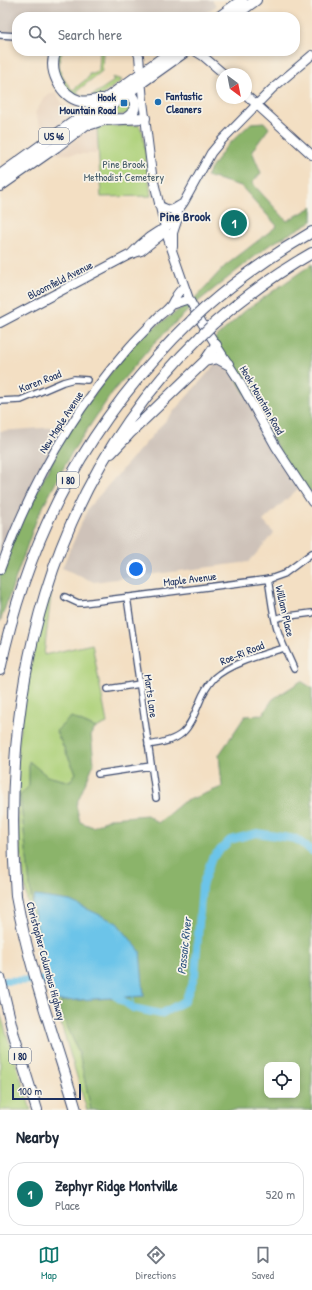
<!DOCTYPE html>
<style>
body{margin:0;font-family:"Patrick Hand",sans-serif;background:#f6f6f7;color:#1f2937}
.controls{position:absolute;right:12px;bottom:12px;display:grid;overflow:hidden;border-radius:8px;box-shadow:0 2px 6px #0003}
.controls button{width:36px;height:36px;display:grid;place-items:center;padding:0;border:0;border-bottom:1px solid #e0e1e3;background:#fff;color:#1f2937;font:20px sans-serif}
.compass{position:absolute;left:216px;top:68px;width:36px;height:36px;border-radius:50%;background:#fff;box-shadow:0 2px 6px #0003;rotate:148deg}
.scale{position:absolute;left:12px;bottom:10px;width:69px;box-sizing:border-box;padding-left:4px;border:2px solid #1b2f5e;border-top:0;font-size:11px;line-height:14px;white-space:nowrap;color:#1b2f5e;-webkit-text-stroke:3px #f7f3e8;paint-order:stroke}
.you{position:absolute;left:136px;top:569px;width:14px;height:14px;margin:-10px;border:3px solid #fff;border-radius:50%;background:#1a73e8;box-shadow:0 0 0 6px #1a73e833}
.badge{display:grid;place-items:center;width:26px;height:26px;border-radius:50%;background:#0f766e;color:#fff;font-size:13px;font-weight:700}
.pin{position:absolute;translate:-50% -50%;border:2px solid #fff;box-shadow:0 1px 4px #0006}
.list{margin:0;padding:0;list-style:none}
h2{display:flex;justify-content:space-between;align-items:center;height:52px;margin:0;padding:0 16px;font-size:17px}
h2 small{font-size:13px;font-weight:400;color:#747a83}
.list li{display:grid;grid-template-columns:26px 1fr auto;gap:12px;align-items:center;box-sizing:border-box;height:64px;margin:0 8px 8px;padding:0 8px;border:1px solid #e0e1e3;border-radius:16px}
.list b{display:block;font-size:15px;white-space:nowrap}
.list p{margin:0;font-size:13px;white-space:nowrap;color:#747a83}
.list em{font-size:13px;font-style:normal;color:#747a83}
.icon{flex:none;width:22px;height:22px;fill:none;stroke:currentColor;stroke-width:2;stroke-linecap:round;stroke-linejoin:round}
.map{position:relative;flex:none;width:312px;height:1110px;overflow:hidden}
.search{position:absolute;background:#fff;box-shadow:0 2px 6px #0003;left:12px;right:12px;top:12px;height:44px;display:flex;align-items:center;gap:10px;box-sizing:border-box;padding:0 14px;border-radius:16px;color:#747a83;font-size:15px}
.sheet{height:124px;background:#fff}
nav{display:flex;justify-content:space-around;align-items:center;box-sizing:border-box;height:56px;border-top:1px solid #e0e1e3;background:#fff;font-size:11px;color:#747a83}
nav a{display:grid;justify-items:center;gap:2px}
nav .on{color:#0f766e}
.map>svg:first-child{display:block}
</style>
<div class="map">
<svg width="312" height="1110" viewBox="0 0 312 1110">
<rect width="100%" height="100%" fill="#f7f3e8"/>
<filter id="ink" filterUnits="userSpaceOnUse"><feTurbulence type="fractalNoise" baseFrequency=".025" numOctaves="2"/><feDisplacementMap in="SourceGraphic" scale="8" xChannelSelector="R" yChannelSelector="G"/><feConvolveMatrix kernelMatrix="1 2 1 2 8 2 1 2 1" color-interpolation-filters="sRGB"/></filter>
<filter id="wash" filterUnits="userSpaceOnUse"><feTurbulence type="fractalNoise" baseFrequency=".012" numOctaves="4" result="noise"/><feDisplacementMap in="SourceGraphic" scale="16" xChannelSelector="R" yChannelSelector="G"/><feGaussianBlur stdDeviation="0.9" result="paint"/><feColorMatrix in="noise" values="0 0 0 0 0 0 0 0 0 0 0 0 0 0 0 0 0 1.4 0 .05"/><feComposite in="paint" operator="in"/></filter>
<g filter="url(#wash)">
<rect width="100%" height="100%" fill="#f3dfc3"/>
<path fill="#e7cfb8" d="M55,92L65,107L71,113L76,115L45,137L35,113L45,97Z
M96,125L98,134L96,154H56L90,128Z"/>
<path fill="#cec2b9" d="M0,0H213V2L216,6L199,17H17V39H0Z
M222,357L300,487L263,521L274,533L249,562L94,582L62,568L88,508Z
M70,426L0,565V431Z"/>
<path fill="#afd27b" stroke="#65806c" d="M58,51H63C54,65 62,80 73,90L89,77V74H94L99,70L100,52L98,51H103L102,71L77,91L80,96L90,97L114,81L112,77L122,80L99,97L87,99L70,92L57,74Z
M130,99L132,103L128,114L110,116V114Z
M139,125L143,133L151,196L101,197L97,127Z
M52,586L44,655L92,644L107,723L96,728L71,717L56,732L76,773L70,782L47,776L29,762V786L20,795L32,904L40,939H36L27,899L19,839L16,789L19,735L34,647Z
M54,1000L62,1001L59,1008L79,1053L91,1110H87Z
M0,1013L29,1104L31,1110H0Z"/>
<path fill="#8bb46b" stroke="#537264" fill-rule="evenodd" d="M264,122L269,128L252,151L261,173L252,183L287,221L312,207V221L268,246L195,304L156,341L114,390L72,452L37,518L0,622V565L70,426L134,342L194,299L225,266L277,226L241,186L206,176L225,148L251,123Z
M312,264V505L213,340L246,310Z
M301,681L312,688V1110H91L79,1053L59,1008L62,1001L144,996L35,896L32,904L20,795L29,786V761L47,776L70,782L76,773L56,731L71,717L96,728L91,734L94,763L76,805L80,822L93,827L111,818L147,815L158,823L183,802L222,787L219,755L245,716L262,715L273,699ZM267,1065H297V1095H267Z"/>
<path fill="#6cc4e9" stroke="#447aa4" d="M35,896L70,901L117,923L140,951L144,996L62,1001L54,1000L36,939H40L32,904Z"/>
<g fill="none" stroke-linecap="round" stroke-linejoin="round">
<path stroke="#6cc4e9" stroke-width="1.5" d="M133,1008V997"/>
<path stroke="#6cc4e9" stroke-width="8" d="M0,981L57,980
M110,992L133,1008L161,1014L185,1001L195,975L202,886L212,858L230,840L257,833L296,839L312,851"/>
</g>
</g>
<g filter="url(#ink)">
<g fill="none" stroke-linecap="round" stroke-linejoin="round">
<defs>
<path id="street" d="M0,35L17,36
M0,401L21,400L63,382L74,379L87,380
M268,579C271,595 272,612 277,628C281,642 288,655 294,669
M65,597L78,603H83L270,579L284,574L312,553
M127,597L156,798
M275,619L281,617L312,613
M108,689L140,684
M148,745C183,740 187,733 200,701C203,693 208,685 214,678C232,662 262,655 284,648
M98,774L151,766"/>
<path id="secondary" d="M137,51L139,56L143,101L152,174L167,236L189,299L202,323L238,379L276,447L312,502
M195,51L203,56L224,74
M246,95L312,155
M159,205C170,212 172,210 182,204
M173,247V233L179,215
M131,254C141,243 152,233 165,228
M171,305L189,299
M0,323L129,255L141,251L160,236L184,202L211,153L221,141L272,89L312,55
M0,570C28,490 71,415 126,351C136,339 148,328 159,316C163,313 167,310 170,306C172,304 173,300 175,298C177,293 181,290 184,286"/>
<path id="highway" d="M219,17L242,0
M233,17L256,0
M56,51C47,70 61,96 80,101C87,103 95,100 102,99
M124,90C138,97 139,111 125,119
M91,124L103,120L145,118
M0,175L172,51
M0,186L56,147L141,83L186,51
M205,308C238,279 274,254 312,232
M213,324C244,297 277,273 312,253
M205,361L217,358L228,364
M111,453L129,434L205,361L216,345
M0,670C29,531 90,419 192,320
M0,978L14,1036L37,1110
M76,1110C55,1039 29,969 16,896C0,686 49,484 201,336"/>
</defs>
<use href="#street" stroke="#3b496d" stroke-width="8"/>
<use href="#secondary" stroke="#3b496d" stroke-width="10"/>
<use href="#highway" stroke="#3b496d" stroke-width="12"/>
<use href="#street" stroke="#fff" stroke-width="5.5"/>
<use href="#secondary" stroke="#fff" stroke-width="8"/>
<use href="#highway" stroke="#fff" stroke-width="10"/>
<defs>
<path id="highway-bridge" d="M192,320L205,308
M201,336L213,324"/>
</defs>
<use href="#highway-bridge" stroke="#3b496d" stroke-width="12" stroke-linecap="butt"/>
<use href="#highway-bridge" stroke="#fff" stroke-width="10"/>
</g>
</g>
<g fill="#1f6fb2" stroke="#f7f3e8" stroke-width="1.5">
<circle cx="158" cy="102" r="4"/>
<rect x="120" y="99" width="8" height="8" rx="2"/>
</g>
<g text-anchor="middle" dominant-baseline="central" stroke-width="3.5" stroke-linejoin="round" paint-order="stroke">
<g fill="#f7f3e8" stroke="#5d6a87" stroke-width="1">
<rect x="39" y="128" width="30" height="16" rx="3"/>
<rect x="57" y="472" width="22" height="16" rx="3"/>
<rect x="9" y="1048" width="22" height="16" rx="3"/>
</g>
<g font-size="10" font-weight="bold" fill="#1b2f5e">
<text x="54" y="136">US 46</text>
<text x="68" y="480">I 80</text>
<text x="20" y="1056">I 80</text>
</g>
<g font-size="11" font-weight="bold" fill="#1b2f5e" stroke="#f7f3e8" text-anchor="start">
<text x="166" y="96">Fantastic<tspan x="166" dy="13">Cleaners</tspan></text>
<text x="116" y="97" text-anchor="end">Hook<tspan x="116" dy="13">Mountain Road</tspan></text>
</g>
<g font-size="11" fill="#405865" stroke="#f7f3e8">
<text x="124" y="164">Pine Brook<tspan x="124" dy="13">Methodist Cemetery</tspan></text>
</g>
<g font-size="11" fill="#1b2f5e" stroke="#f7f3e8">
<text transform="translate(60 280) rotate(-27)">Bloomfield Avenue</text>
<text transform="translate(40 381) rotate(-21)">Karen Road</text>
<text transform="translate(262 400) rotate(60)">Hook Mountain Road</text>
<text transform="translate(61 422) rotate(-57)">New Maple Avenue</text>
<text transform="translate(190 579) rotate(-7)">Maple Avenue</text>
<text transform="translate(285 611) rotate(77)">William Place</text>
<text transform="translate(242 653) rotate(-22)">Roe-Ri Road</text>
<text transform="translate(151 696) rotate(82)">Marts Lane</text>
<text transform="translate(46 961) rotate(75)">Christopher Columbus Highway</text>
</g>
<g font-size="12" font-style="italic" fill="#2f5481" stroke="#f7f3e8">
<text transform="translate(184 946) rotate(-84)">Passaic River</text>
</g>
<g font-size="13" font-weight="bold" fill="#1b2f5e" stroke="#f7f3e8">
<text x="185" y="216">Pine Brook</text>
</g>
</g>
</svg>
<div class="controls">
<button><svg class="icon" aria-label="locate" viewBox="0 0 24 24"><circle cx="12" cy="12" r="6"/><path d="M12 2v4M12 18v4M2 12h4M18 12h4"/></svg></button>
</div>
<svg class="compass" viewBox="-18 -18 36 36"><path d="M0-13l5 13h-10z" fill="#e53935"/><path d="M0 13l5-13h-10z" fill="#747a83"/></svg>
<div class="scale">100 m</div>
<div class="you"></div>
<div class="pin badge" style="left:234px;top:223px">1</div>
<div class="search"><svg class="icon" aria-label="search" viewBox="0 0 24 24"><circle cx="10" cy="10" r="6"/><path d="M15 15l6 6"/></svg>Search here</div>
</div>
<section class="sheet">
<h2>Nearby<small></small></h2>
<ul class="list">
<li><span class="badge">1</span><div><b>Zephyr Ridge Montville</b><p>Place</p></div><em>520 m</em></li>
</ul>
</section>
<nav>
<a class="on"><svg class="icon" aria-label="map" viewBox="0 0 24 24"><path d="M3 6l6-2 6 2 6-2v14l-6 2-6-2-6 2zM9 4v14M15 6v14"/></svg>Map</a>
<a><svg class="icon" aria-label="directions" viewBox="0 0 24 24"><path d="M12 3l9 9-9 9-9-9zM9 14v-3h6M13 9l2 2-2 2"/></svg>Directions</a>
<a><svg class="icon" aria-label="saved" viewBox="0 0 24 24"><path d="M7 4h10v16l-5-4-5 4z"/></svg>Saved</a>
</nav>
